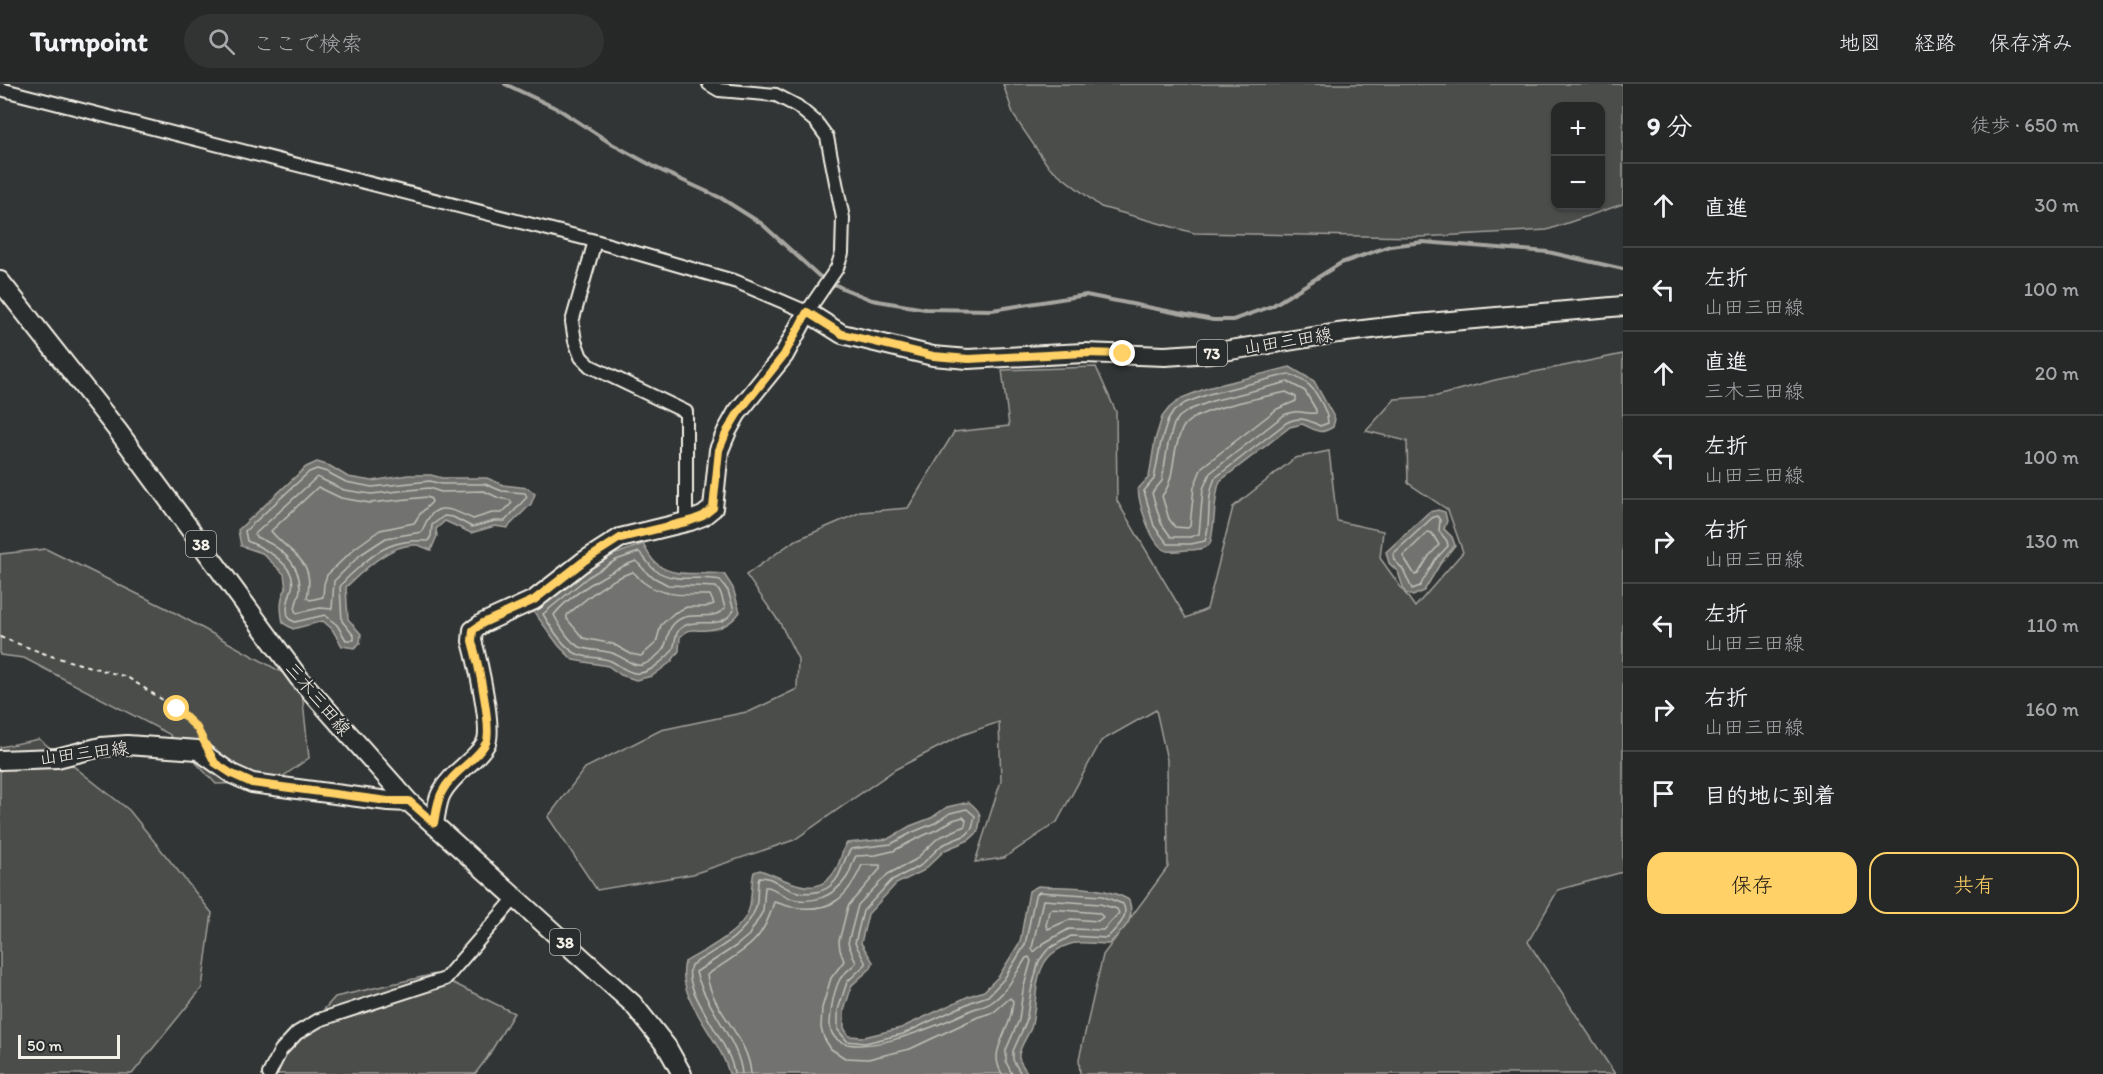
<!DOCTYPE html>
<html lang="ja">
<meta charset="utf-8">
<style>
body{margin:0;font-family:Itim,"Klee One",sans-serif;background:#323434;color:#f1f3f6}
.controls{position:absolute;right:18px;top:18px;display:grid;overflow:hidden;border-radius:12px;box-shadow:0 2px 4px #0004}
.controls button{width:54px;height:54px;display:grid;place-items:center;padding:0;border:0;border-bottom:2px solid #424445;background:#262828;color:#f1f3f6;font:30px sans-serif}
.scale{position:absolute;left:18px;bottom:15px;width:102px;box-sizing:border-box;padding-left:6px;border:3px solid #f4f1e8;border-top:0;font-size:16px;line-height:21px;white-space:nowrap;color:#f4f1e8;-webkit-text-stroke:4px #2a2d2e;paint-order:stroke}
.stop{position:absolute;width:18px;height:18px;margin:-14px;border:4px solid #ffd166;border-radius:50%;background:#fff}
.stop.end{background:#ffd166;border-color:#fff;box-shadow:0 2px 6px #0008}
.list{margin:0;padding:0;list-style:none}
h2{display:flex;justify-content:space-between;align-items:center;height:78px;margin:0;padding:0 24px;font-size:26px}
h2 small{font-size:20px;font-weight:400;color:#a4a6a8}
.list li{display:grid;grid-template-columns:39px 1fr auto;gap:18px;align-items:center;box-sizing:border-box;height:84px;padding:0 24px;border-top:2px solid #424445}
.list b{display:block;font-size:22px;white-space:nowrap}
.list p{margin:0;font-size:20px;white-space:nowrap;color:#a4a6a8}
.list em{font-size:20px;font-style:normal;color:#a4a6a8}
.actions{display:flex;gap:12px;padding:18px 24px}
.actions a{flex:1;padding:14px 0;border:2px solid #ffd166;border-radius:18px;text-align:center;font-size:21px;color:#ffd166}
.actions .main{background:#ffd166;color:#111}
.icon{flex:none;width:33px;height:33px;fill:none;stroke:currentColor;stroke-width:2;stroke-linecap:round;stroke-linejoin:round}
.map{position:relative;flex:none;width:1623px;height:990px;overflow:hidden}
header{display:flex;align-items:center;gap:36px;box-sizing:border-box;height:84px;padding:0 30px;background:#262828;border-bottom:2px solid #424445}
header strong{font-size:28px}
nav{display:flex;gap:33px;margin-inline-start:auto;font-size:21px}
.search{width:420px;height:54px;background:#323434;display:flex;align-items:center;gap:15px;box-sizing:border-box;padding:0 21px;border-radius:33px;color:#a4a6a8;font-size:22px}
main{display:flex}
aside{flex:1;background:#262828}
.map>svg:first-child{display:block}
</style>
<header>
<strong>Turnpoint</strong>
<div class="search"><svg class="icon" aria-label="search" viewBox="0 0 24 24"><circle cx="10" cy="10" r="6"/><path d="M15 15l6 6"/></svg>ここで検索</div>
<nav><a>地図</a><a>経路</a><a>保存済み</a></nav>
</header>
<main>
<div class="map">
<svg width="1623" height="990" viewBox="0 0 1623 990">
<rect width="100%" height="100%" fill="#323535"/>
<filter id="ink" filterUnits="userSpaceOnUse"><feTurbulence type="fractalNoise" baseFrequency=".0167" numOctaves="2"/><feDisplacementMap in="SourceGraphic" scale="12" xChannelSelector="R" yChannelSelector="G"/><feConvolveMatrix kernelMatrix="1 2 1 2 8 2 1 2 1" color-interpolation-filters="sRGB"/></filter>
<g filter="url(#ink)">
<path fill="#4b4d4c" stroke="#a09f9a" stroke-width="1.5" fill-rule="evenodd" d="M1003,0H1623V120L1547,146L1420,153L1194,149L1101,123L1048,82L1014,32ZM1556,22H1600V122H1556Z
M1623,270V788L1558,806L1528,858L1615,990H1080L1079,975L1103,871L1168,783L1167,676L1156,626L1101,657L1057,738L1004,774L975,778L1001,697L999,638L962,651L896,685L794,756L693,790L597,806L548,733L585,684L661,646L751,627L797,605L798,575L780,539L746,491L794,457L861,428L908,424L954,348L1009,342L1002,286L1096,283L1116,328L1117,417L1186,534L1207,525L1233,423L1295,374L1329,367L1337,437L1383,447L1380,474L1415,523L1463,468L1448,426L1408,399L1407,357L1366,347L1395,315L1437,312L1495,296Z
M46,465L168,525L301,599L309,674L275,698L216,700L169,650L24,574L0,571V470Z
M39,655L129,726L212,829L202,904L132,990H0V663Z
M435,890L514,929L487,974L475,990H270L275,981L335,913Z"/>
<path fill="#727370" stroke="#a6a5a0" stroke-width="1.5" d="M1290,283L1314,297L1335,335L1333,343C1318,352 1317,346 1302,340L1290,343L1220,397C1213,413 1215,454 1209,461C1204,466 1193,466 1186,466C1180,467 1173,468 1167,467C1151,462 1139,420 1138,405L1149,393L1155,356L1162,333L1169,324L1182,314L1207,304Z
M317,378L330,382L348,393L372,397L408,391H431L442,394H487L503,401L528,404L535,410L531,420L507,444L495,442L471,449L445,437L436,445L437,452L431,466C427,465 422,462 417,461C390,459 364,486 346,503L348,535L361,550L360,559L354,564L342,562L332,545L323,537L293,545L283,539C281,528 279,514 286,505L284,490L262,469L241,462L238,446L306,383Z
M1438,426L1445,428L1447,437L1444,445L1452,453L1455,461L1440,480L1424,507L1413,512L1405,509L1398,488L1389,479L1386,468L1429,428Z
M643,460C647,467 651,476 657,480C674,495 703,487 724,490L733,504L740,528C732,539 721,545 707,546C699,547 694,545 687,547L680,553L679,567L671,578L652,592L636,596L621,591L608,582L573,576L559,562L534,528L584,488L613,471Z
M969,718C983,729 981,732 978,748L969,756L945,766L923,787L896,800L868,830L861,859L873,878L871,884L852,901L844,927V944L849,952L864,953L901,944L969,912L984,907L999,892L1020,858L1029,807L1038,802C1068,804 1103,801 1129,816C1136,838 1123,845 1109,860C1085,860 1074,853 1052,870C1032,886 1038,922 1031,944C1028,952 1017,966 1019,974C1020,979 1025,985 1028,990H729C721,954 675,915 685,878C705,866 746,847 750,821C752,810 751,799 754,788L760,786C785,794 817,819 836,785C841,777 841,767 847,759L888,755L910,742L931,734L947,723Z"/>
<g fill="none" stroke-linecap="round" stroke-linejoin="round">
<path stroke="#c0bfb8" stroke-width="1.5" d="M1289,290C1296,293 1306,297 1311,303C1318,311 1328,329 1328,339L1320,342C1307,335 1299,332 1286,339L1215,394C1205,416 1212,437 1205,457L1191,460H1168L1154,442L1144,407L1154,395L1161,358L1168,336L1174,327L1185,319L1209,310Z
M1288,298L1305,307L1316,326V329C1303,331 1300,324 1284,331L1210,389L1203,405L1199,450L1190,453H1171L1161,439L1152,409L1162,397L1168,360L1174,340L1179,333L1189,326L1212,317Z
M1286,308L1296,313V317L1277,325L1202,383L1194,403L1190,442L1188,444L1175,443L1169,435L1162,412C1173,398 1172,381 1176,364C1178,357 1180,347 1184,342C1196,325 1264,313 1286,308Z
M317,385L327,388L346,398L372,403L430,397L441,400H485L502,407L525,409L527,413L505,437H495L472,443L453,433L444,432L432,441L431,452L428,457C396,455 379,464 356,486C350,491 344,496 340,503L342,537L354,552V556H346L337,541L325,531L295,538L289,535C285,525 288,517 291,507C301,483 264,464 247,457L245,447L309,388Z
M317,393L344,406L371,410L429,404L441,408L484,407L499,414L510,416L512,419L502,429H492L473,435C449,424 433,415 422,448L386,454L360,471L334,497L332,525L320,524L297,529L295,527C295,518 300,512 300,504C300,478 278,461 256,453L255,450Z
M318,403L341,414L370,419L427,413L431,415L432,418L420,430L414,439L380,446L355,464L327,491L324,500L323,513L310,516L307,514C316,474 290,471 271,447Z
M1437,432L1440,436L1439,447L1447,457L1448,462L1435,476L1420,502L1412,505L1403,485L1394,476L1393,470L1432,434Z
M1428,448L1432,449L1439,461L1429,472L1418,490L1415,491L1403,472Z
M639,468C645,473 648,481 655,486C675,500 698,491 720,496L728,507L734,526C721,548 698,533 684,542C673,548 677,556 673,565C669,573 659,579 653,584C648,587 641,590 635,589C626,588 619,581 611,577C600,572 585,575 575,569C563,562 550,542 543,530L588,493L616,476Z
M636,477L649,491L668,501L716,503L721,510L725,524C714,537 696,528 682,534C663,543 671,558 661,568C636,592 635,578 612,569C602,566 590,567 580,563C570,559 559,541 554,531C570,510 611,486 636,477Z
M633,488C637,491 639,495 643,498C663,513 687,511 710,511L714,520L705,523H687L674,529L661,541L656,559L641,572L631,570L613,560L583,554L567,535V531C586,515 608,495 633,488Z
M1043,816L1100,820L1117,825L1119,829L1103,846L1069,845L1044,859L1034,868L1032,864Z
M1051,825L1099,829L1103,833L1098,837L1071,835L1048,845L1046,842L1049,827Z
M734,990C732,959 680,907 691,881C715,866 743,854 755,826C759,817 756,804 759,793C771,792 779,801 789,805C801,811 820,810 830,802C843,792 842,776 851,765L891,760L913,748L935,739L950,729L967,725L975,732L972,745L966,751L942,761L920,782L892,796L863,827L855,859L866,880L847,898L838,926V946L847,957L865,959L903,950L971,918L988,912L1004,895L1025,861L1035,812L1039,808L1102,812L1123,820C1130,834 1116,844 1107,854L1071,852L1048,865L1039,877L1031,907L1026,938L1013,967V976L1021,990
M742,990C740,959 705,922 696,888L736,862L749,851L763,827L765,803C774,802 780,811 789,814C812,821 834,813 847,793C851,787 852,778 856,772L876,771L893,767L916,755L938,745L953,736L963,733L966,736L965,742L938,754L915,776L888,790L858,821L848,859L856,879C851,884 844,889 840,895C833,908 831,925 830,939C830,990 947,938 971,926C978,923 986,923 992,918C1007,908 1016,889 1026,874L1029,873L1031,877L1023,906L1019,936L1006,966V978L1012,990
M751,990C749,953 711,926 707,891C742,866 762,862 774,818C780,819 785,822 792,823C831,829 847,815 862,781H880V785L848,822L839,857L840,866L844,877L831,894L822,924L821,944L824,954L831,965L845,974L868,975L910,965L978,933L994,928L1010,914L1013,917C1012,927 1010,937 1006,945C999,962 992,973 1002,990"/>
<path stroke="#a6a5a0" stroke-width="4" d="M505,0L560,26L612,60L662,87L721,114L762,140L819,192L842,204L872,216L925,225L992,226L1086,211L1213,236H1233L1272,222L1341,179L1390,162L1423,158L1548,168L1623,185"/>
<defs>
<path id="minor" d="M0,5L595,157L737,198L807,228L837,184L842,169L843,134L827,53L816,38L797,22L776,11L719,6L709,0
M595,157L572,238L575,257L581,273L590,282L686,328V438
M269,990L281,966L297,949L319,936L445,895L516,813"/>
<path id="primary" d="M0,197L118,347L299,594L409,718L633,920L667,963L682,990
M0,676L57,674L101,663L127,661L198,666L232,690L252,699L388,717L409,718
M434,739C436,729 437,716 442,708C453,688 475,678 486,659C493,644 477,575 472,557L473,546L483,539L534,516L584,477L620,454L690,437L703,432L713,424L719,366L727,347L737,329L784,271L807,228L842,250L933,272L968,275L1084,269L1165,272L1211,269L1338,249L1405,241L1623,222"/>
</defs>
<use href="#minor" stroke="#f4f1e8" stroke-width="16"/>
<use href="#primary" stroke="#f4f1e8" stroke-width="22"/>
<path stroke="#f4f1e8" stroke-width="2" stroke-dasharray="4.5 4.5" stroke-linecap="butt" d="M0,553L51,572L127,593L177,625L197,644L200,650"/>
<use href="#minor" stroke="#2a2d2e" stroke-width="12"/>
<use href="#primary" stroke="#2a2d2e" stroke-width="18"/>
</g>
</g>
<g fill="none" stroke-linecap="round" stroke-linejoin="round" filter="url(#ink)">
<path stroke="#ffd166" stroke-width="8" d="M177,625L197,644L215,679L232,690L252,699L388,717H409L434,739C436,729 437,717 442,708C452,688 475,678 486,659C493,645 477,575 472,557L473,546L483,539L534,516L584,477L620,454L690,437L703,432L713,424L719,366L727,347L738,329L784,271L807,228L842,250L933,272L969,275L1084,269L1123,270"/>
</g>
<g text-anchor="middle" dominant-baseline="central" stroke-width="4.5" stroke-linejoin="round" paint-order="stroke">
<g fill="#2a2d2e" stroke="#b7b6b0" stroke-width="1.5">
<rect x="1197" y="256" width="30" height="26" rx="4.5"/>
<rect x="186" y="447" width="30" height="26" rx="4.5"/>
<rect x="550" y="845" width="30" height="26" rx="4.5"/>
</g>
<g font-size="16" font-weight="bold" fill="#f4f1e8">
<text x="1212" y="269">73</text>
<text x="201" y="460">38</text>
<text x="565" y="858">38</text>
</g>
<g font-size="18" fill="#f4f1e8" stroke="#2a2d2e">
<text transform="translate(1288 257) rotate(-9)">山田三田線</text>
<text transform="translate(318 615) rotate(50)">三木三田線</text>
<text transform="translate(84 669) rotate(-7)">山田三田線</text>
</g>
</g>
</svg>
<div class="controls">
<button>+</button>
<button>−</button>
</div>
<div class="scale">50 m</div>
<div class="stop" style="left:177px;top:625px"></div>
<div class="stop end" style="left:1123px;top:270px"></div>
</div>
<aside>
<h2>9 分<small>徒歩 · 650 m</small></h2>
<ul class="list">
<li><svg class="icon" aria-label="ahead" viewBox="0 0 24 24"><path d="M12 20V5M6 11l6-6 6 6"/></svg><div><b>直進</b></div><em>30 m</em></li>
<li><svg class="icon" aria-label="left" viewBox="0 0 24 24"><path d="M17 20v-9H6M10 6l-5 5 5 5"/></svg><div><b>左折</b><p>山田三田線</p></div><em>100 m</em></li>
<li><svg class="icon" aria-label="ahead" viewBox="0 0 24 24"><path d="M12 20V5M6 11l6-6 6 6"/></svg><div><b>直進</b><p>三木三田線</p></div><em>20 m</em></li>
<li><svg class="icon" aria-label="left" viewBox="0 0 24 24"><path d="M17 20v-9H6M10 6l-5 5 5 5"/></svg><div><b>左折</b><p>山田三田線</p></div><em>100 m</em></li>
<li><svg class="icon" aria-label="right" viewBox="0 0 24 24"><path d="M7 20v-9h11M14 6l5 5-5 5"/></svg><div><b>右折</b><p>山田三田線</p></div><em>130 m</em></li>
<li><svg class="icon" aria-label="left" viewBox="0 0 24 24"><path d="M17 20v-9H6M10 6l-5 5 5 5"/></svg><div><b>左折</b><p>山田三田線</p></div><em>110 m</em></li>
<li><svg class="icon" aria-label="right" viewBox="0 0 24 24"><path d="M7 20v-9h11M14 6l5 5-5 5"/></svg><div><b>右折</b><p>山田三田線</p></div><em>160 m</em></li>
<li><svg class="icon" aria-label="arrive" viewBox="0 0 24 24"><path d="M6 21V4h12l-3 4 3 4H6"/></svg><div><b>目的地に到着</b></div></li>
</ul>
<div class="actions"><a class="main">保存</a><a>共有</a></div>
</aside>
</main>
